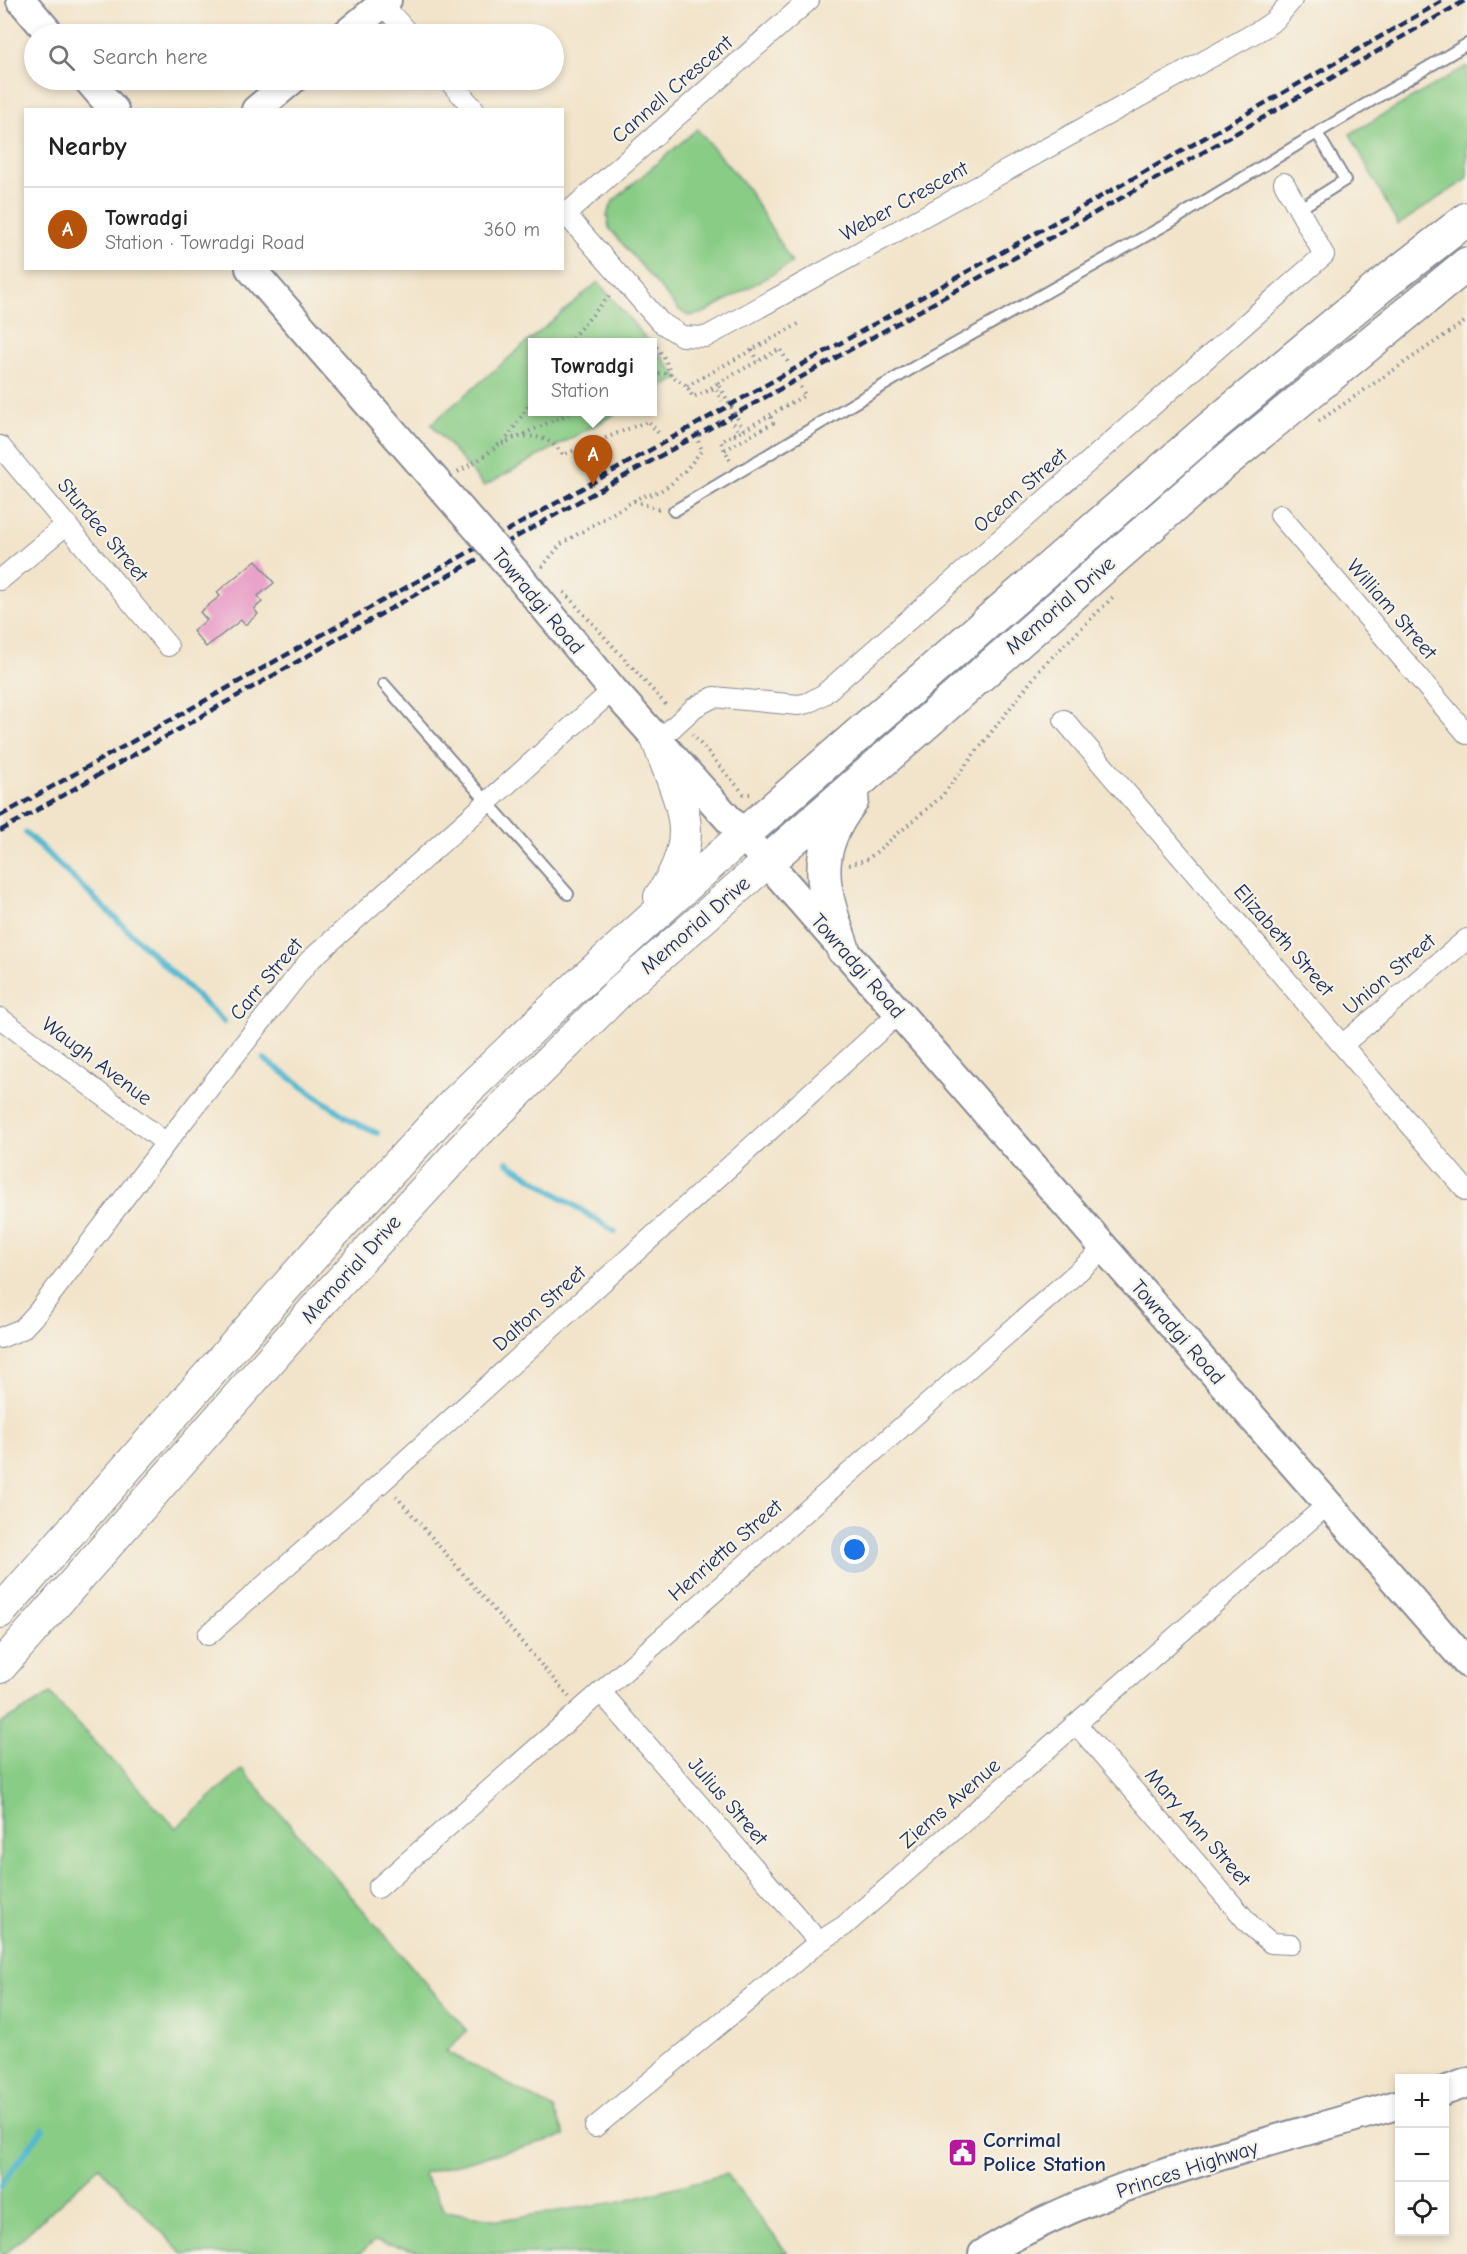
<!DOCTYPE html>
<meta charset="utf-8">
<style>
body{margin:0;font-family:"Comic Neue",sans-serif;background:#f2f2f2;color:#222}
.controls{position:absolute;right:18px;bottom:18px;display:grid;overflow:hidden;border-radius:0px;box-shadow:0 3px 9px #0003}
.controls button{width:54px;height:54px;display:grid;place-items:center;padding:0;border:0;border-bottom:2px solid #e0e0e0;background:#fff;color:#222;font:30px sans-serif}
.you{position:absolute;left:855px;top:1550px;width:21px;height:21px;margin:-15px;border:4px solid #fff;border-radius:50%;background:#1a73e8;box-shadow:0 0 0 9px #1a73e833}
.badge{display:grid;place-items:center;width:39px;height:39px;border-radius:50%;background:#b45309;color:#fff;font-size:20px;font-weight:700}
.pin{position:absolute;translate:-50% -50px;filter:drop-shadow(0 2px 3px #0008)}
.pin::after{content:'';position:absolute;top:32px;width:21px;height:18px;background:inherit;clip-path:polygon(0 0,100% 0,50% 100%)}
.popup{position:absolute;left:528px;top:338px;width:129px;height:78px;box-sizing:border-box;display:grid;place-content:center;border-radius:0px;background:#fff;filter:drop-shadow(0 2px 4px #0005);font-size:20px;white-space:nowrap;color:#767676}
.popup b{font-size:22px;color:#222}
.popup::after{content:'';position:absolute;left:50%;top:100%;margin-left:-12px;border:12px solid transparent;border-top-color:#fff}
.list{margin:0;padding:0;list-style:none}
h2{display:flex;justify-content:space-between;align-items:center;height:78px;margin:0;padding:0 24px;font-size:26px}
h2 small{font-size:20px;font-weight:400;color:#767676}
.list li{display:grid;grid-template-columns:39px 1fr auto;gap:18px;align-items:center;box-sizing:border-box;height:84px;padding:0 24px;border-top:2px solid #e0e0e0}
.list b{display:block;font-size:22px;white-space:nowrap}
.list p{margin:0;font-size:20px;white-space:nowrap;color:#767676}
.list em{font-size:20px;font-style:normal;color:#767676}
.icon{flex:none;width:33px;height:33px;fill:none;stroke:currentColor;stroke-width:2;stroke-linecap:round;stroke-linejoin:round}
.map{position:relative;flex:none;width:1467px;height:2254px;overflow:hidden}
.search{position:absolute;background:#fff;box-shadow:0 3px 9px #0003;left:24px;top:24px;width:540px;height:66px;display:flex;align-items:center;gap:15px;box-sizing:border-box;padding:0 21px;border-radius:33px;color:#767676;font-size:22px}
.panel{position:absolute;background:#fff;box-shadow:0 3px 9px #0003;left:24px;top:108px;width:540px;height:162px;border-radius:0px}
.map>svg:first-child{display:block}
</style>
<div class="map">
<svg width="1467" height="2254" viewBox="0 0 1467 2254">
<rect width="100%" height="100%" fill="#f7f3e8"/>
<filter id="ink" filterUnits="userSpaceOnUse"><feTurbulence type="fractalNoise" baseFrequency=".0167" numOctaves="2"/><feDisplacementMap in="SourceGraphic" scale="12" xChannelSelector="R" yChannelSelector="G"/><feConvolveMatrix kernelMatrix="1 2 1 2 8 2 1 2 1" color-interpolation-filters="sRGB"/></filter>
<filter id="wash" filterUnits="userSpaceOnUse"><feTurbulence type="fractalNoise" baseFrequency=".008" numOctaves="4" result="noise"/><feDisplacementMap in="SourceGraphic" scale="24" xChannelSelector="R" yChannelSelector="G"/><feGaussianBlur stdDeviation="1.35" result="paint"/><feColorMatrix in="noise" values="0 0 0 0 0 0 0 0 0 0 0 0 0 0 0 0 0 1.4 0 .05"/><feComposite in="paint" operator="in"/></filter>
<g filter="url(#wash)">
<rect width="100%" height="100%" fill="#f2e4ca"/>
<path fill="#88cc85" stroke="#527e72" stroke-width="1.5" d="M1467,66V179L1398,225L1350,134Z
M697,129L748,189L792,263L704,313L688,316L678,309L609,228L607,215L613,201Z
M598,282L649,342H533V412H619L484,486L431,424Z
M653,347L679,378L653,392Z
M50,1694L176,1828L242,1769L467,2031L446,2051L554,2109L565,2136L423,2173L445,2211L499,2220L617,2202L726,2174L788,2254H433L375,2241L359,2254H183L99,2167L5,2254H0V1724Z"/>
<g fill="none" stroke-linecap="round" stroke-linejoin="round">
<path stroke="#52b8d1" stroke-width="6" d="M26,833L224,1022
M264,1059L353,1122L377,1133
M507,1162L615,1232
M0,2186L43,2129"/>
</g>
<g id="blocks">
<path fill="#eaa2ca" d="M256,560L274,583L258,596L262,602L254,609L258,614L245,625L241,620L206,647L193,631L207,620L200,612L220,596L217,592Z"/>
</g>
</g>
<g filter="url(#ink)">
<use href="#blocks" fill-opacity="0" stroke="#868a94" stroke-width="1.5"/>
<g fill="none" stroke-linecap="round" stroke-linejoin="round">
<defs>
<path id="lane" d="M1299,209L1345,180L1317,133L1467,44
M674,511L916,366L1167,224L1317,133
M384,684L568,894"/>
<path id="street" d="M382,4L409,34
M448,80L475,110
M562,210L660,322L682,336L706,337L1262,29L1275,20L1292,0
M566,214L809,0
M0,446L168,646
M1280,515L1467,734
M0,580L67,524
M1064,720L1467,1191
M658,741L695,707L714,697L798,705L808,703L824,694L1324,255L1284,183
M0,1018L166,1143
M1342,1045L1467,939
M0,1338L22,1329L37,1313L166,1143L309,961L613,690
M208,1635L383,1481L899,1013
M601,1692L819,1942
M1077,1725L1251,1926L1271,1943L1291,1944
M378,1888L1105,1248
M595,2127L819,1942L844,1926L1327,1505"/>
<path id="secondary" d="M21,0L50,34
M346,34L387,0
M88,80L114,110
M256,110L292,80
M250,268L461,510
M516,573L613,690L767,862L1467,1663
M1444,2091L1467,2083
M983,2254C1109,2178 1259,2146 1400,2104"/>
<path id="primary" d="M658,741C681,805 704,835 660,897
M0,1612L321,1247L454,1103L569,993L743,835
M0,1667L322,1301L474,1136L622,989L767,862"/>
<path id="highway" d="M743,835L1209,429L1377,289L1467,219
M767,862L1216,469L1467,264
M843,949C822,888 810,855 852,800"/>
</defs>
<use href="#lane" stroke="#868a94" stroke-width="14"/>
<use href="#street" stroke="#868a94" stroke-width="22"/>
<use href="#secondary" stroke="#868a94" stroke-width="32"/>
<use href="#primary" stroke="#868a94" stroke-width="34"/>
<use href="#highway" stroke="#868a94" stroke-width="36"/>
<path stroke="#868a94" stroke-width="4" stroke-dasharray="1.5 4.5" stroke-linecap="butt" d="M568,342L611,294
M653,342L665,359L671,375L687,386L693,397L715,388L722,401
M752,350L758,361
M653,376L664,373L671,375
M718,383L780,349L789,364
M687,386L802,322
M1319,421L1467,320
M744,430L805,395L798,383
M513,438C534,434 551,437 563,455L648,421L661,436
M502,444L572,412
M725,450L773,423L770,415
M730,460L721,442L738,431L732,420
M458,472L483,457L507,438L533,399
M634,501L658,509L661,507
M542,567L561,544L642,496C668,494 687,469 702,450L697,439
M564,592L667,706
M692,734L744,794H751
M849,865L868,859L941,797L1042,667L1115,595
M396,1496L569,1697"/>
<use href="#lane" stroke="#fff" stroke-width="10"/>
<use href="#street" stroke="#fff" stroke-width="20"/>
<use href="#secondary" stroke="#fff" stroke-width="28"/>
<use href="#primary" stroke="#fff" stroke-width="32"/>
<use href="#highway" stroke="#fff" stroke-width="33"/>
<path stroke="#1b2f5e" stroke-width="4.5" stroke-dasharray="9 4.5" stroke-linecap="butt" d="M0,816L1194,144L1444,0
M0,831L569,507L1200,154L1466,0"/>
<defs>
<path id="secondary-bridge" d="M461,510L516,573"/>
</defs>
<use href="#secondary-bridge" stroke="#868a94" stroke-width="32" stroke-linecap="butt"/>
<path stroke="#868a94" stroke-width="4" stroke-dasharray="1.5 4.5" stroke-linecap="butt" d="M706,391L718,383L744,430L731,437"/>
<use href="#secondary-bridge" stroke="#fff" stroke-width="28"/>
</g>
</g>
<defs>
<symbol id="civic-square" viewBox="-11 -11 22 22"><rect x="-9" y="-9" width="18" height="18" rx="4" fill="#b5179e" stroke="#f7f3e8"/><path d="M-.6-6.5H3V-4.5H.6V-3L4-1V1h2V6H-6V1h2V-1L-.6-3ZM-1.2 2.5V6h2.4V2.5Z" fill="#fff"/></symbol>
</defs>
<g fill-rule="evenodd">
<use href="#civic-square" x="946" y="2136" width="33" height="33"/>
</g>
<g text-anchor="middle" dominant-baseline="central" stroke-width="4.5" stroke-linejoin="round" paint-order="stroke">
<g font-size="21" fill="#1b2f5e" stroke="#f7f3e8">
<text transform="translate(672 89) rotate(-41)">Cannell Crescent</text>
<text transform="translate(904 201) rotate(-29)">Weber Crescent</text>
<text transform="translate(1020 490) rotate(-41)">Ocean Street</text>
<text transform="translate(103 530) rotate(50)">Sturdee Street</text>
<text transform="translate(538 601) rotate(50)">Towradgi Road</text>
<text transform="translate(1060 605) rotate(-41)">Memorial Drive</text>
<text transform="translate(1392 609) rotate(49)">William Street</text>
<text transform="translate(695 925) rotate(-41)">Memorial Drive</text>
<text transform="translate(1284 940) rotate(49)">Elizabeth Street</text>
<text transform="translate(858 966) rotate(49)">Towradgi Road</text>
<text transform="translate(1389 974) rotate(-40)">Union Street</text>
<text transform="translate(266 979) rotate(-50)">Carr Street</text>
<text transform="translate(97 1061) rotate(37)">Waugh Avenue</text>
<text transform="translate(351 1269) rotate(-48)">Memorial Drive</text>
<text transform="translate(539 1308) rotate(-42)">Dalton Street</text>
<text transform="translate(1178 1332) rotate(49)">Towradgi Road</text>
<text transform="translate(725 1550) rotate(-41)">Henrietta Street</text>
<text transform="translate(728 1801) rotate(49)">Julius Street</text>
<text transform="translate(950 1803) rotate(-41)">Ziems Avenue</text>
<text transform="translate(1198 1827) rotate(49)">Mary Ann Street</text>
<text transform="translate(1187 2169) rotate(-18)">Princes Highway</text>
</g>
<g font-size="21" font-weight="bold" fill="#1b2f5e" stroke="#f7f3e8" text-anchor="start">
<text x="983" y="2140">Corrimal<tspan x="983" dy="24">Police Station</tspan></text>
</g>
</g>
</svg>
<div class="controls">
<button>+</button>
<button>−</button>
<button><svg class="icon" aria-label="locate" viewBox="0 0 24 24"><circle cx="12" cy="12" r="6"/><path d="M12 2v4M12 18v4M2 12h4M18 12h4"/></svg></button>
</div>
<div class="you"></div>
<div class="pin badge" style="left:593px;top:485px">A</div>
<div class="popup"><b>Towradgi</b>Station</div>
<div class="search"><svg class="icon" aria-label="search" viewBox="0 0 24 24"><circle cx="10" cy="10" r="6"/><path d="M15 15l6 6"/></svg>Search here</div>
<section class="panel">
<h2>Nearby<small></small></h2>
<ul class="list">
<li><span class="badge">A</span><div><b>Towradgi</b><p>Station · Towradgi Road</p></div><em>360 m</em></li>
</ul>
</section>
</div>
